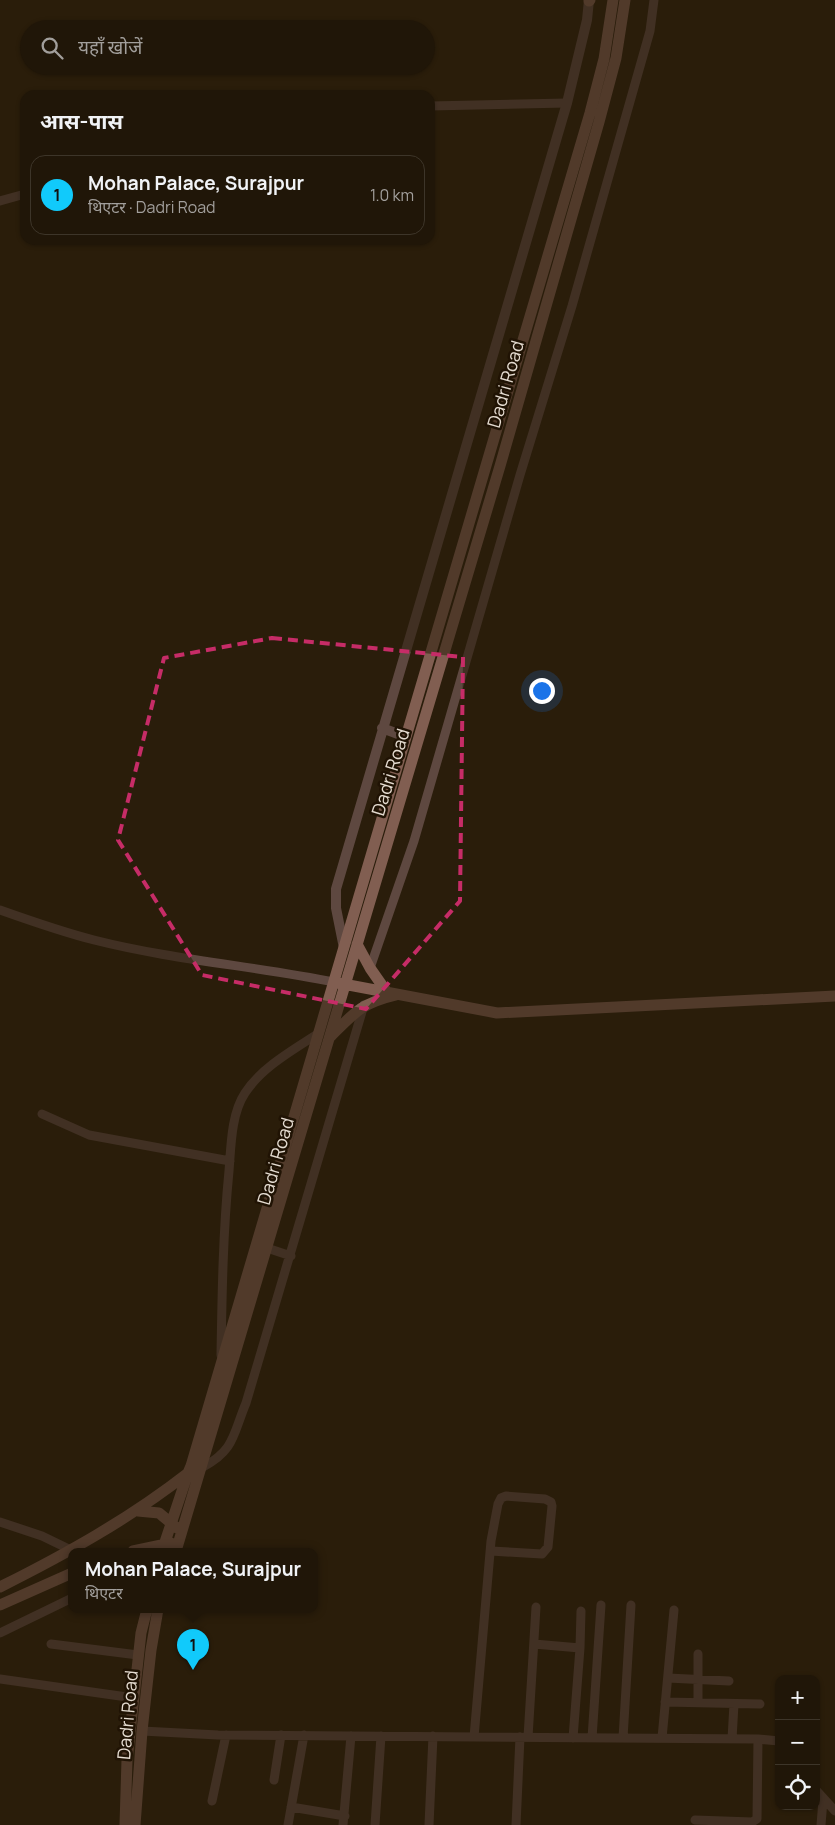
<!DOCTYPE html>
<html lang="hi">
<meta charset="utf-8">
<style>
body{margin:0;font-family:Manrope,"Noto Sans Devanagari",sans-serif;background:#281f12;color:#f1f3f6}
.controls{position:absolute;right:15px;bottom:15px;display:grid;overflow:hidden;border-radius:10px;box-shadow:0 1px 4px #0004}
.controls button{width:45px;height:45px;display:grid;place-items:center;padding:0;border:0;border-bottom:1px solid #3d3529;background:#201608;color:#f1f3f6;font:25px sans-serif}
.you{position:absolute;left:541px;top:690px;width:18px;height:18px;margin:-12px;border:4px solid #fff;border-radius:50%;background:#1a73e8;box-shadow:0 0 0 8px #1a73e833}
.badge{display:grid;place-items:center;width:32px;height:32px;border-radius:50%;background:#11cafb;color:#111;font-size:16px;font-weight:700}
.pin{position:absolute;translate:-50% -41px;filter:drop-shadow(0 1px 2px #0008)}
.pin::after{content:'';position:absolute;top:26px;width:18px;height:15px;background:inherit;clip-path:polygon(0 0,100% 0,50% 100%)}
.popup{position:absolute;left:68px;top:1548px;width:250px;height:65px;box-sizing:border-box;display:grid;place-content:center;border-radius:10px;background:#201608;filter:drop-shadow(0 1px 4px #0005);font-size:16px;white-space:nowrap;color:#a29f9c}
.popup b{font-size:19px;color:#f1f3f6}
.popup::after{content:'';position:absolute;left:50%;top:100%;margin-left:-10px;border:10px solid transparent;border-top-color:#201608}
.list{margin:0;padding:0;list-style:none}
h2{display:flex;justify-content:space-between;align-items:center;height:65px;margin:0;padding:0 20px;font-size:21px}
h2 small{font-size:16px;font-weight:400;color:#a29f9c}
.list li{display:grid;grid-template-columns:32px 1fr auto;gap:15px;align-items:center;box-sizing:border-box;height:80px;margin:0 10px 10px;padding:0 10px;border:1px solid #3d3529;border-radius:15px}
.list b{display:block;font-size:19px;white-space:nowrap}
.list p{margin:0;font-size:16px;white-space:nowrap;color:#a29f9c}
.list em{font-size:16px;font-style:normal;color:#a29f9c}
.icon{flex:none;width:28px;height:28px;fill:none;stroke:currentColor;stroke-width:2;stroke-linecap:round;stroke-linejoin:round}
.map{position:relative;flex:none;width:835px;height:1825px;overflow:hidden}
.search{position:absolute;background:#201608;box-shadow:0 1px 4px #0004;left:20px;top:20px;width:415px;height:55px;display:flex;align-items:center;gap:12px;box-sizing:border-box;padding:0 18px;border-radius:28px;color:#a29f9c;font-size:19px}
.panel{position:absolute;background:#201608;box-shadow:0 1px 4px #0004;left:20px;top:90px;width:415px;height:155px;border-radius:15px}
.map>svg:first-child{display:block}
</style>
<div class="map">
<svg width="835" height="1825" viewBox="0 0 835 1825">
<rect width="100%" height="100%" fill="#2a1d0b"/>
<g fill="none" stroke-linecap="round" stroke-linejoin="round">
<path stroke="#5e4840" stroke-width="9" d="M430,106L567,103
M0,201L25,194
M0,910C31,921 62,932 94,940C173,960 255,966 334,982
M370,968L414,841L520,475L572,306L650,31L654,0
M42,1114L89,1135L230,1161
M267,1248L291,1256
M221,1355C222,1293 223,1232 229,1171C231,1147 231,1114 245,1093C262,1067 293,1050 319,1033
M203,1467C235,1450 233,1434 246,1403L364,1005
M0,1522L42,1536L73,1551
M0,1633L72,1598
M51,1644L138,1655
M534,1644L580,1648
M698,1654V1702
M668,1678L729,1681
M0,1679L134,1698
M665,1702L760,1704
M142,1731L218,1735L758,1739L779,1741
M474,1737L491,1541L498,1504L501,1498L506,1496L545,1499L551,1502L552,1506L548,1547L542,1554L491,1551
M528,1737L536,1607
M573,1738L580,1648L581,1611
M592,1738L601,1605
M623,1738L631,1605
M662,1738L674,1610
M732,1739L734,1704
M274,1780L281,1735
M816,1790L835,1811
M212,1801L226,1735
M291,1807L345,1816
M695,1820L752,1822L757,1819L758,1739
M288,1825L304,1735
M343,1825L351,1736
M375,1825L381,1736
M429,1825L433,1736
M516,1825L520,1737
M821,1825L823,1800"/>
<path stroke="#5e4840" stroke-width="10" d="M382,728L406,737
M344,948L336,908V889L567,103L587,20L589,0"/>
<path stroke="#815e51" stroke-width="11" d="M589,1L590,0
M357,944L370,968L386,991
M338,983L497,1013L835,996
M331,1036C355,1012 362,1003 396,995
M138,1511L159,1513L177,1528
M133,1551L171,1543
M162,1551L188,1473
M176,1551L500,466L599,122L616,58L625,0
M0,1587C66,1554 129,1519 188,1473L191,1466L590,113L604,59L613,0
M0,1605L72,1573
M125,1825L127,1760L141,1633L147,1609
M135,1825L142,1731L151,1650L158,1609"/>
</g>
<path d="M0 0H835V1825H0ZM272,638L463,657L460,901L366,1009L202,975L118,840L164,658Z" fill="#2a1d0b" fill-opacity=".55" fill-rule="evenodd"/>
<path fill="none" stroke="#c62c67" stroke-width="4" stroke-dasharray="10 6" stroke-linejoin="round" d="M272,638L463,657L460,901L366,1009L202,975L118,840L164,658Z"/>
<g text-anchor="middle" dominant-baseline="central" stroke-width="5" stroke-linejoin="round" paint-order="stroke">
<g font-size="18" fill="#e5dcd1" stroke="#201304">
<text transform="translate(505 384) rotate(-74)">Dadri Road</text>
<text transform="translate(390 772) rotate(-73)">Dadri Road</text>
<text transform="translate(275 1161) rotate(-74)">Dadri Road</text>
<text transform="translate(127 1715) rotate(-85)">Dadri Road</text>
</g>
</g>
</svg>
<div class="controls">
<button>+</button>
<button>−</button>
<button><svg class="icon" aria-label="locate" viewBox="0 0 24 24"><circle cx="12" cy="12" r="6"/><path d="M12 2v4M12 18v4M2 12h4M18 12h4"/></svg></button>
</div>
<div class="you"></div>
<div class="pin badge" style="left:193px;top:1670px">1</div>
<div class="popup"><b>Mohan Palace, Surajpur</b>थिएटर</div>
<div class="search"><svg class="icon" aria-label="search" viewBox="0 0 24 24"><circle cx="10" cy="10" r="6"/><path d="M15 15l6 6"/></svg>यहाँ खोजें</div>
<section class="panel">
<h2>आस-पास<small></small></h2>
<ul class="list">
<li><span class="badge">1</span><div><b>Mohan Palace, Surajpur</b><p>थिएटर · Dadri Road</p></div><em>1.0 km</em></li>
</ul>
</section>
</div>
